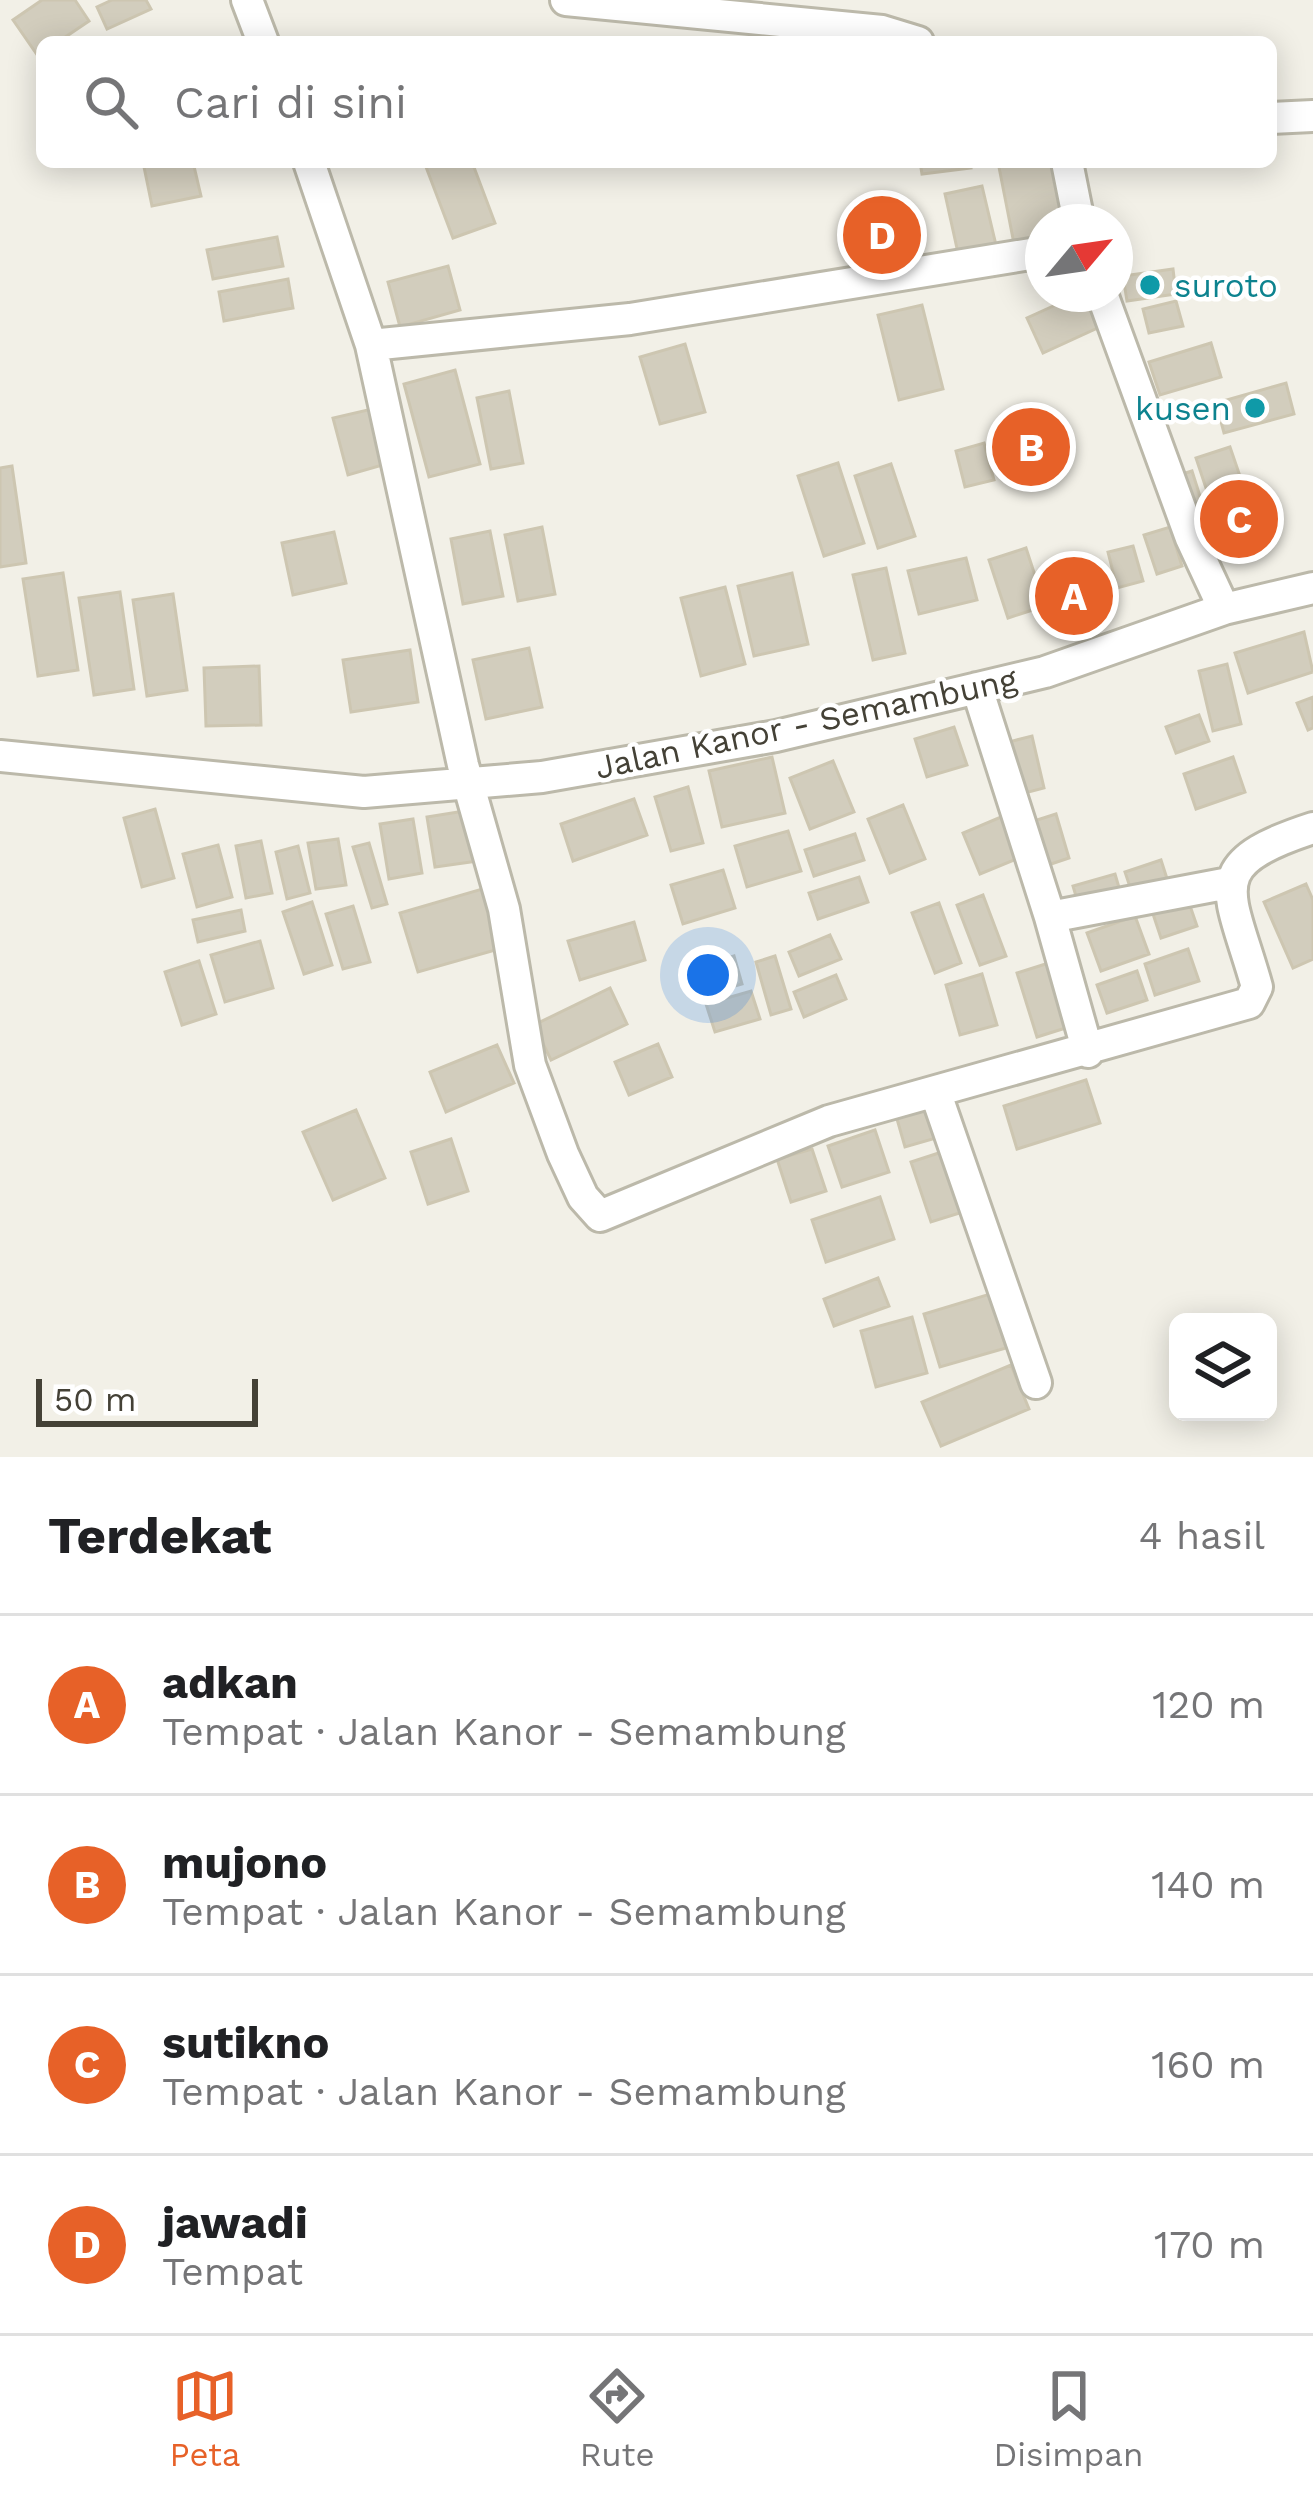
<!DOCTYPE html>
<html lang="id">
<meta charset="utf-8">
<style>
body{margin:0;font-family:"Work Sans",sans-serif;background:#f2f2f2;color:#202124}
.controls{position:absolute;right:36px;bottom:36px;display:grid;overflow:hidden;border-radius:18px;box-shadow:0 6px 30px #0003}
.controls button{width:108px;height:108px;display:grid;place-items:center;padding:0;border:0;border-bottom:3px solid #e0e0e0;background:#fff;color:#202124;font:60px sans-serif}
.compass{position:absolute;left:1025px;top:204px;width:108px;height:108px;border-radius:50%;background:#fff;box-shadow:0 6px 30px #0003;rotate:61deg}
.scale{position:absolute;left:36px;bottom:30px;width:222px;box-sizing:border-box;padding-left:12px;border:6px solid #444136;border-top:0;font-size:33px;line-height:42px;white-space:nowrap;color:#444136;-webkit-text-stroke:9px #fff;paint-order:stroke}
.you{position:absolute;left:708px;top:975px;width:42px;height:42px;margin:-30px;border:9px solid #fff;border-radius:50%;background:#1a73e8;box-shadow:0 0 0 18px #1a73e833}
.badge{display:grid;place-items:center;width:78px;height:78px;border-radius:50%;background:#e76128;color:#fff;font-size:39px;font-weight:700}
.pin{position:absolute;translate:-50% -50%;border:6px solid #fff;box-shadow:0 3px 12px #0006}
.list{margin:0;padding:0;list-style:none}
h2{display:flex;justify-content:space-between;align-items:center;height:156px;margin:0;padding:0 48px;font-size:51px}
h2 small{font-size:39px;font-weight:400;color:#757577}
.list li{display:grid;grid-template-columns:78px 1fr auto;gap:36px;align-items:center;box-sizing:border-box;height:180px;padding:0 48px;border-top:3px solid #e0e0e0}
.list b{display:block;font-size:45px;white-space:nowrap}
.list p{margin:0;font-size:39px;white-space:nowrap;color:#757577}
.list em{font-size:39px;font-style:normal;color:#757577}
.icon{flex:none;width:66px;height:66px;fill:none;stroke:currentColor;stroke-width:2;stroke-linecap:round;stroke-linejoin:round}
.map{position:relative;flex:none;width:1313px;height:1457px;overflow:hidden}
.search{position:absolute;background:#fff;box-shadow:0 6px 30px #0003;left:36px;right:36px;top:36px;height:132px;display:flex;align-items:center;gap:30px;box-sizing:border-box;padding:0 42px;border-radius:18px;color:#757577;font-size:45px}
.sheet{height:876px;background:#fff}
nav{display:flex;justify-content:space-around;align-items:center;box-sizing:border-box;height:168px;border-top:3px solid #e0e0e0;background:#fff;font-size:33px;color:#757577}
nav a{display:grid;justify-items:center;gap:6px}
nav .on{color:#e76128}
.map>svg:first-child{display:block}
</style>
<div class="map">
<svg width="1313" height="1457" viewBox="0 0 1313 1457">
<rect width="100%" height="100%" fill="#f2f0e7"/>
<path fill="#d2cdbd" stroke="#cdc6b1" stroke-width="3" d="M42,0H75L89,21L58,42H42L38,56L13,20Z
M112,0H146L151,9L107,29L97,7Z
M143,162H193L201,196L152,206Z
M440,162H472L495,223L453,238L426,167Z
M920,162H970L971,168L922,174Z
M998,162H1053L1065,222H1043V248L1016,254Z
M982,186L996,245L958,253L945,194Z
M903,206L907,261L861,264L857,209Z
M277,237L283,266L213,279L207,250Z
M448,266L460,310L400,327L388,282Z
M1173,269L1176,294L1127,301L1123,276Z
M288,279L293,308L224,321L219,292Z
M1080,294H1090L1104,325L1043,353L1027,318Z
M1176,301L1183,326L1149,333L1143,309Z
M922,305L943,389L899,400L878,315Z
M1211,343L1221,377L1160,395L1149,362Z
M685,344L705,412L660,424L640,357Z
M455,370L480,464L429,477L404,384Z
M1286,383L1294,414L1224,433L1216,403Z
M509,391L523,463L491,469L477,398Z
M372,409L386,464L348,475L333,418Z
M1049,423L1059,459L1014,471L1004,435Z
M984,443L994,480L965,487L956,451Z
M1230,447L1242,482L1208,494L1196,458Z
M838,463L864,543L824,556L798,476Z
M891,464L915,536L878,548L855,476Z
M12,466L26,563L0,567V468Z
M1192,471L1205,512L1186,518L1173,477Z
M1252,495L1265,529L1225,544L1212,510Z
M542,527L555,594L518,601L505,535Z
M1170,527L1182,566L1157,574L1144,535Z
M490,531L503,596L463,604L451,539Z
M334,532L346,583L293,595L282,543Z
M1133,546L1143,581L1117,588L1108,552Z
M1026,548L1045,606L1008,618L989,560Z
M966,558L977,600L919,614L908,571Z
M1087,567L1104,610L1061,626L1045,583Z
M886,568L905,653L873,660L853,575Z
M63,573L78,670L38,676L23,579Z
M792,573L808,644L754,656L738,586Z
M725,587L745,664L701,676L681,598Z
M120,592L134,689L94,695L79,598Z
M173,594L187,690L147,696L133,600Z
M1304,632L1313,672L1248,693L1235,653Z
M529,648L542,707L486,719L473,660Z
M410,650L418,702L351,712L343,660Z
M1227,664L1241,724L1213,731L1199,671Z
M259,666L261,725L206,726L204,668Z
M1313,697V728L1308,730L1297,703Z
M1199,715L1209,741L1176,753L1166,727Z
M954,727L967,765L927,777L915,739Z
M1032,736L1044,788L1021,794L1009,742Z
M772,757L785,813L722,827L709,771Z
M1233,757L1245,792L1196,809L1184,774Z
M833,761L854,812L810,829L790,778Z
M688,787L703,843L671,851L655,797Z
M634,799L647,835L573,861L561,824Z
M903,805L925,859L890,873L868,819Z
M155,809L174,878L142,887L124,818Z
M477,809L485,860L435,867L427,817Z
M1056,814L1069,858L1048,865L1034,821Z
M1001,817L1019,858L980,874L963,833Z
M413,819L422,873L389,879L380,824Z
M788,831L801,871L747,887L735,846Z
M855,834L864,860L814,876L805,850Z
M338,839L346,885L316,889L308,843Z
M261,841L272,893L246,898L236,846Z
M369,843L387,904L372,908L353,847Z
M218,845L232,897L197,907L183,854Z
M298,846L310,893L287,899L276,852Z
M1161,860L1171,891L1135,902L1125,872Z
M723,870L735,908L683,924L671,885Z
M1115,874L1125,908L1083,920L1073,886Z
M859,877L868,902L818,919L809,893Z
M1306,884L1313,900V959L1293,968L1264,902Z
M489,887L506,947L418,972L400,913Z
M983,895L1006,956L980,965L957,905Z
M1187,897L1197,926L1161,938L1151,908Z
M312,902L332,965L304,974L283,912Z
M939,903L961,963L935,973L912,913Z
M353,906L370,962L343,969L326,914Z
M241,910L245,931L198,942L193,920Z
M1135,916L1149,954L1101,971L1087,933Z
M634,922L645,960L580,980L568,941Z
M830,935L841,959L799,976L789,952Z
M260,941L273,988L225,1002L211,955Z
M1188,949L1199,981L1155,995L1145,964Z
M734,956L742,984L697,997L689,970Z
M775,956L791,1009L771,1015L756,962Z
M199,961L216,1014L182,1025L165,972Z
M1052,962L1072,1026L1037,1037L1017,973Z
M1137,971L1147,1000L1107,1013L1097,985Z
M982,974L997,1025L960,1035L946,985Z
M836,975L846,999L804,1017L794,992Z
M610,988L627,1024L551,1060L534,1025Z
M751,991L760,1019L715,1032L706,1004Z
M658,1044L672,1077L629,1095L615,1062Z
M497,1045L514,1083L446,1112L430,1072Z
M1086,1080L1100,1123L1017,1149L1004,1106Z
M933,1101L943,1136L905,1147L895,1112Z
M356,1110L385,1178L333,1200L303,1132Z
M875,1130L889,1172L842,1187L828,1146Z
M451,1139L468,1191L428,1204L411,1152Z
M812,1149L826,1191L791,1202L777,1159Z
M945,1151L966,1211L931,1222L911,1162Z
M880,1197L894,1239L826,1262L812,1220Z
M878,1278L889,1306L834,1326L824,1299Z
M990,1294L1006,1348L940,1367L924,1314Z
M912,1317L927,1373L876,1387L861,1331Z
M1011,1365L1029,1409L941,1446L922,1402Z"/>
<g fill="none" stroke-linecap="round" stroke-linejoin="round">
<defs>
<path id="minor" d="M247,0L263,42
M566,0L882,31L918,42
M1271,118L1313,116
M309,162L371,345L463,765L504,909L530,1065L563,1154L583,1197L600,1216L829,1121L1249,1003L1257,987C1230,890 1199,865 1313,828
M1067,162L1079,222
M1102,294L1191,538L1224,609
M371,345L630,319L1043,252
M977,688L1050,917L1229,883
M0,756L364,792L542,777L776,736L1045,672L1224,609L1313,588
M1050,917L1088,1052
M936,1094L1036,1383"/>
</defs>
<use href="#minor" stroke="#bcb9aa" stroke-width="36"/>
<use href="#minor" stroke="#fff" stroke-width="30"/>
</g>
<g fill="#0f9aa8" stroke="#fff" stroke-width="4.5">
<circle cx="1150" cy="285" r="12"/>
<circle cx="1255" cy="408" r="12"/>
</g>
<g text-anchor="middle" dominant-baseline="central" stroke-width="9" stroke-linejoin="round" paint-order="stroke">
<g font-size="33" fill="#0d838f" stroke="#fff" text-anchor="start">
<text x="1174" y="285">suroto</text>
<text x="1231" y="408" text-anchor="end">kusen</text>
</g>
<g font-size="33" fill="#444136" stroke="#fff">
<text transform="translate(806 723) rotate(-12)">Jalan Kanor - Semambung</text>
</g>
</g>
</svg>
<div class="controls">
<button><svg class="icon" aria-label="layers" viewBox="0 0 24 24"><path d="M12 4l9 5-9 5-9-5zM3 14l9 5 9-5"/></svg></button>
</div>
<svg class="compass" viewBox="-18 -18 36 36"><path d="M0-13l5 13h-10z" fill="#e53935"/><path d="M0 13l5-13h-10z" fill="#757577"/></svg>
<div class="scale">50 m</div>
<div class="you"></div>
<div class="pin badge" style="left:1074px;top:596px">A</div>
<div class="pin badge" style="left:1031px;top:447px">B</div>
<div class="pin badge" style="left:1239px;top:519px">C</div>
<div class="pin badge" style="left:882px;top:235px">D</div>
<div class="search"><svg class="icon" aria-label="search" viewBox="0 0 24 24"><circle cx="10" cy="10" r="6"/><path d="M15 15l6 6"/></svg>Cari di sini</div>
</div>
<section class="sheet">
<h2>Terdekat<small>4 hasil</small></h2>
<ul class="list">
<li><span class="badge">A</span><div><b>adkan</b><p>Tempat · Jalan Kanor - Semambung</p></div><em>120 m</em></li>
<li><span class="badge">B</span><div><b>mujono</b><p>Tempat · Jalan Kanor - Semambung</p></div><em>140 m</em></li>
<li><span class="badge">C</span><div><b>sutikno</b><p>Tempat · Jalan Kanor - Semambung</p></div><em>160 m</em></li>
<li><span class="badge">D</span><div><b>jawadi</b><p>Tempat</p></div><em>170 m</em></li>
</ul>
</section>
<nav>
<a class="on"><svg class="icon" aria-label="map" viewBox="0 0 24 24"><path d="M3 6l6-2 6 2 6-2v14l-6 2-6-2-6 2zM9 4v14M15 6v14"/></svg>Peta</a>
<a><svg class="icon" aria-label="directions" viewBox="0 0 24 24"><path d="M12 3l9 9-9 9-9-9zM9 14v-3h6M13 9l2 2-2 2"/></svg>Rute</a>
<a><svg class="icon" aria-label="saved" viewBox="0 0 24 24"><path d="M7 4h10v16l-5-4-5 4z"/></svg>Disimpan</a>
</nav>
